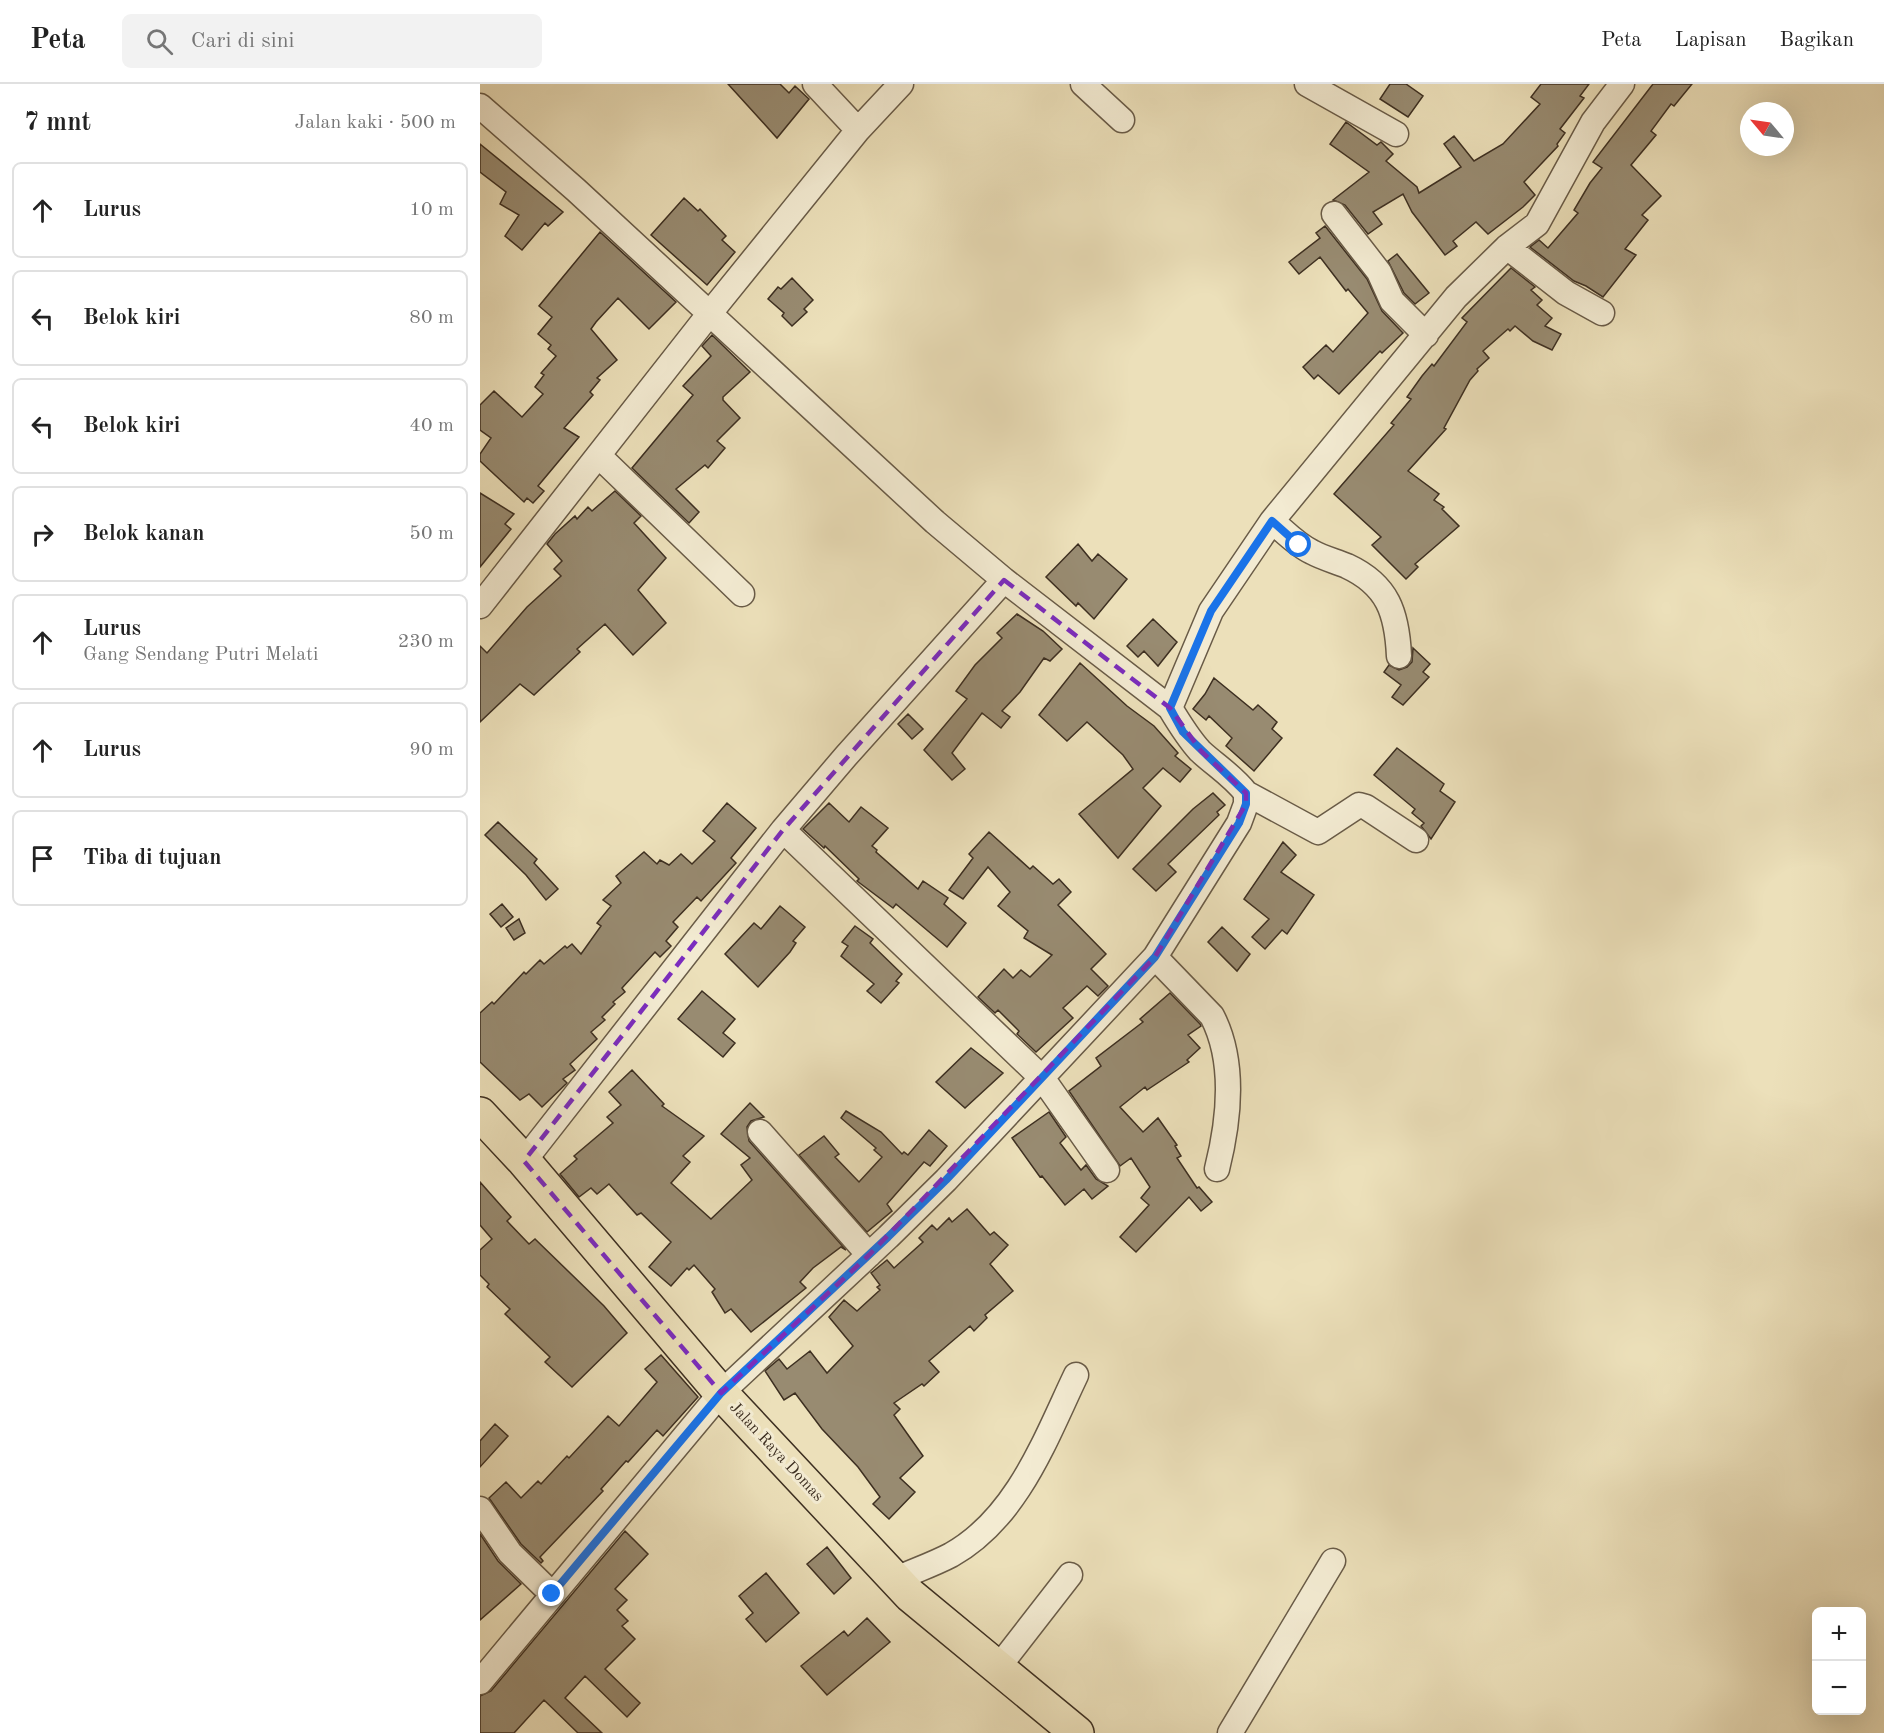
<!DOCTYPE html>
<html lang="id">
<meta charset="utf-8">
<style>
body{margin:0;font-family:"Old Standard TT",serif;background:#f2f2f2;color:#222}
.controls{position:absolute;right:18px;bottom:18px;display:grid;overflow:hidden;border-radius:9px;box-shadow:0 6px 24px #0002}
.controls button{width:54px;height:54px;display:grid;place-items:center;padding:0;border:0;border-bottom:2px solid #e0e0e0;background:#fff;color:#222;font:30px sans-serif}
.compass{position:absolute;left:1260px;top:18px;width:54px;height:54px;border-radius:50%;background:#fff;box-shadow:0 6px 24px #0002;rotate:299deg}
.stop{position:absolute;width:18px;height:18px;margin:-14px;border:4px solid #1a73e8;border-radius:50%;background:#fff}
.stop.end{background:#1a73e8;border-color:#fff;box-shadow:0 2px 6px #0008}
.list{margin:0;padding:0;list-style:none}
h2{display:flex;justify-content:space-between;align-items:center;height:78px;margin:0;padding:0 24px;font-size:26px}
h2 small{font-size:20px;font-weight:400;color:#767676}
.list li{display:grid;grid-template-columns:39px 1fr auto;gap:18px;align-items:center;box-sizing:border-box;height:96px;margin:0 12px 12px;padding:0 12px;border:2px solid #e0e0e0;border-radius:9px}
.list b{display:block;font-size:22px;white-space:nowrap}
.list p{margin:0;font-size:20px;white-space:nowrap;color:#767676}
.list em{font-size:20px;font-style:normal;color:#767676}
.icon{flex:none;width:33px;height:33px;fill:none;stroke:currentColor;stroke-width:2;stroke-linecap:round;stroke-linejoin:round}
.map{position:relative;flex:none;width:1404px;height:1649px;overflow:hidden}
header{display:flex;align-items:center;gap:36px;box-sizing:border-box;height:84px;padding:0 30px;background:#fff;border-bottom:2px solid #e0e0e0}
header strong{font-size:28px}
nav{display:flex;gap:33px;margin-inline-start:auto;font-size:21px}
.search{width:420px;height:54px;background:#f2f2f2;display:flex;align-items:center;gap:15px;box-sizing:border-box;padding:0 21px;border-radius:9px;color:#767676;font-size:22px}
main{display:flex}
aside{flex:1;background:#fff}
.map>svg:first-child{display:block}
</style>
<header>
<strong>Peta</strong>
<div class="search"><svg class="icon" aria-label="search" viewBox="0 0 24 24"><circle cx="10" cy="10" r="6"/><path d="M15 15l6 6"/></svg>Cari di sini</div>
<nav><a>Peta</a><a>Lapisan</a><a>Bagikan</a></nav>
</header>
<main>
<aside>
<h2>7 mnt<small>Jalan kaki · 500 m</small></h2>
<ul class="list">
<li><svg class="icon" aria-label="ahead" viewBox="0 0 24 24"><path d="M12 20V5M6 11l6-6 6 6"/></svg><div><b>Lurus</b></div><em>10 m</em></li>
<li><svg class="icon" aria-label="left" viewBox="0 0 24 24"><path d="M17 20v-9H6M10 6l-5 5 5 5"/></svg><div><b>Belok kiri</b></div><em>80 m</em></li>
<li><svg class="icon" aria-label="left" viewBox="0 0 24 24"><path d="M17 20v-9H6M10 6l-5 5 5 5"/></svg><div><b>Belok kiri</b></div><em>40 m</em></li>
<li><svg class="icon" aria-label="right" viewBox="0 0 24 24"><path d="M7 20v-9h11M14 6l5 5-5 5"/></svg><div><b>Belok kanan</b></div><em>50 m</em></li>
<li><svg class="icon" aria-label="ahead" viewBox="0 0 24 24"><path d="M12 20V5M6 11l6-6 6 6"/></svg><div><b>Lurus</b><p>Gang Sendang Putri Melati</p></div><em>230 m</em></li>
<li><svg class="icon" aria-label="ahead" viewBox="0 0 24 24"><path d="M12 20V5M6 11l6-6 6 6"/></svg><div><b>Lurus</b></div><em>90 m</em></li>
<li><svg class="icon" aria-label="arrive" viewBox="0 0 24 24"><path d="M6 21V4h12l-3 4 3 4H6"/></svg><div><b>Tiba di tujuan</b></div></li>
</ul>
</aside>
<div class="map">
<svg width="1404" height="1649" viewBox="0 0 1404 1649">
<rect width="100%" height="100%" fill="#ece0ba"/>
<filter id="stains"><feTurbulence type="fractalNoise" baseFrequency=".00333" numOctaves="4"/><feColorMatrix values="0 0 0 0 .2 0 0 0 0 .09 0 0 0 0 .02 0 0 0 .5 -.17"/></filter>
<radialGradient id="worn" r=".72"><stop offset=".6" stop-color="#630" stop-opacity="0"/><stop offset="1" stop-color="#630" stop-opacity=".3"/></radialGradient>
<path fill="#988b71" stroke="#3d2f21" stroke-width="1.5" d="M248,0H300L309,9L315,2L329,15L297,54Z
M910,0H926L943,12L928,33L900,15Z
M1061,0H1109L1100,12L1104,14L1080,45L1085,49L1077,60L1078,62L1044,98L1055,111L1043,123L1008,150L996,138L973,157L977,162L965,171L932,128L923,110L893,128L902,140L888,150L865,121L853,116L889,88L850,60L866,38L897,61L901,58L913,70L906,77L937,103L939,109L981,83L964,60L974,52L994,77L1023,60L1060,20L1051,13Z
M1173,0H1212L1194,22L1191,20L1171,47L1176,51L1151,81L1181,112L1162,131L1168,136L1145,165L1156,171L1123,213L1106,202L1094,197L1050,163L1059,156L1068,164L1098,129L1094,126L1110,99L1122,84L1113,78Z
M0,60L83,128L68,142L65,139L42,166L25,152L39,131L20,120L26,108L0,88Z
M204,114L218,127L220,125L246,152L242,156L255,168L227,201L171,151Z
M845,142L887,195L902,227L923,249L902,269L900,267L859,310L838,291L834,295L823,283L846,261L853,268L888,229L868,205L866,207L840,173L819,190L809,178L840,154L836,149Z
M120,148L196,218L169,245L138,214L116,238L111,245L137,276L117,294L120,296L110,308L113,311L84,344L99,353L58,402L64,407L53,419L47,414L44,418L0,377V370L11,354L0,346V321L14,307L42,333L63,310L55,303L64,291L61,289L76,272L68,265L71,261L58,250L72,233L59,222Z
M917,170L949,209L935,220L924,209L908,177Z
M1031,184L1055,203L1051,206L1062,216L1057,221L1072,234L1065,242L1081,250L1072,266L1053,257L1035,242L1030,247L1028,245L1003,267L1009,274L997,285L998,287L990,296L964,344L966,345L928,387L959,410L954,416L964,423L962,425L979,442L935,480L938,483L926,495L892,461L901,453L854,410L914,341L911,339L931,315L927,313L942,292L952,280L954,282L987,238L982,234Z
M312,194L333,216L324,225L327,228L312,242L302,232L304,229L288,215L298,203L301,205Z
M232,251L270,288L243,313V316L260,334L237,357L245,364L228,384L225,381L196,405L219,428L209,439L152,384L213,311L203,302L231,272L222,262Z
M135,407L161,432L154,439L186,474L158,506L186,539L153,571L125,540L97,565L100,568L54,611L40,600L0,638V562L7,569L47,523L81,492L74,485L82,477L67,460L75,450L95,432L97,435L108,423L112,427Z
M0,409L34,430L25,440L31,445L0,483Z
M598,460L612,477L618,470L647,495L614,535L598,519L596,522L566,493Z
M537,530L563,547L582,565L570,577L564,574L540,608L522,627L530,633L521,644L502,629L472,669L485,685L472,696L444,666L487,615L476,607L495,581L522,554L517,549Z
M673,535L697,558L678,582L664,567L658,573L647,562Z
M933,564L950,580L943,588L949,593L923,621L912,613L921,601L904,588L909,581L919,586L927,583L932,578Z
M600,579L647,622L674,642L698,669L695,672L711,685L700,698L683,684L663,704L681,722L638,774L599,730L653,685L643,671L607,638L587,657L559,631Z
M734,594L773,626L778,621L797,638L792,645L802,654L774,687L746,662L752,654L729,632L726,636L713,625L725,610Z
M428,630L443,645L432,655L418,640Z
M917,664L964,700L960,707L975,718L951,755L941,742L944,739L932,729L935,725L894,691Z
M733,709L745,721L737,728L739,731L688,780L696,788L676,807L653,785L713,725Z
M247,719L276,744L251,774L256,779L221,817L217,813L193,838L198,843L186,857L191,862L180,873L175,868L142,904L145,908L133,918L135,920L122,933L125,936L111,948L117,955L90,980L95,986L83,995L87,999L62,1023L49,1010L40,1016L0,978V929L12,918L14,920L44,888L46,890L60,876L64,880L85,862L87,864L92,860L101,870L121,842L117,839L131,822L123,816L141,799L136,792L164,768L177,780L180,776L189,781L201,770L212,780L235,757L223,747Z
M349,719L369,738L381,723L408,744L392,762L397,766L396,768L438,805L443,797L468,814L464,820L486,839L467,863L416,820L413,824L377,797L379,795L345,762L344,764L323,745Z
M18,738L57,775L54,779L78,805L66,816L46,791L5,751Z
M509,748L550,785L553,782L573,800L579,795L591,808L578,821L626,870L611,885L628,902L618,912L607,902L583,924L593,934L556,968L537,950L539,947L518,926L515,929L498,913L524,885L533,894L541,886L550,893L572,871L544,854L548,847L518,822L530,808L508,783L483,815L469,806L493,774L489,770Z
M803,758L816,771L801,788L834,811L807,850L802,846L785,865L772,853L789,835L764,815Z
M22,820L33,833L21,843L10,830Z
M300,822L325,843L313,857L316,859L310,868L278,903L245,870L274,839L281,845Z
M39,835L45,849L34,856L26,844Z
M375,842L393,855L390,859L422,890L416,897L419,899L401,919L387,907L394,900L361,872L368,862L362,858Z
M742,843L770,870L757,887L728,858Z
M222,907L255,935L243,949L255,959L243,973L198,935Z
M690,909L720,940L721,942L708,951L720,964L707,976L709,978L667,1006L665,1003L640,1023L663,1048L678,1034L697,1061L695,1062L701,1072L697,1074L717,1104L719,1103L732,1118L721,1127L709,1113L656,1168L640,1153L669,1121L661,1114L670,1103L651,1074L640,1082L589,1007L621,982L616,974L663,938L660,935Z
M491,964L523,989L485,1024L456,998Z
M152,986L184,1020L182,1022L224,1052L203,1072L210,1078L191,1099L231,1135L272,1096L261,1081L270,1074L241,1050L270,1019L284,1033L271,1037L267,1043L269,1057L366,1166L361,1163L333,1184L320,1198L326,1204L271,1248L251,1225L245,1229L232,1208L235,1205L214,1181L209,1186L207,1184L191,1202L169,1183L191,1158L161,1129L157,1131L129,1100L117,1110L111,1104L99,1113L80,1090L97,1075L94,1072L133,1039L127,1033L141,1021L129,1008Z
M366,1027L401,1048L422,1070L424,1068L428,1071L449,1046L467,1062L450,1082L444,1078L407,1120L412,1127L387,1148L319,1071L344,1052L359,1070L355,1073L379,1098L402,1073L394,1066L396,1064L361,1034Z
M569,1028L586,1053L580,1059L601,1086L606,1081L616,1095L628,1102L612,1115L604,1105L585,1121L562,1092L560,1093L532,1054Z
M0,1098L31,1133L27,1137L49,1160L55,1155L124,1222L147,1249L92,1303L65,1278L70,1273L25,1230L30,1225L7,1203L9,1200L0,1191V1166L12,1155L0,1141Z
M487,1125L510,1151L514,1148L528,1161L510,1180L533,1207L505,1231L507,1234L494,1247L490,1242L449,1277L459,1288L444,1302L442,1300L414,1319L420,1325L414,1331L443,1372L420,1394L435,1408L409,1435L393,1420L400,1413L378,1383L342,1345L315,1309L304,1316L285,1287L299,1275L307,1285L330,1267L347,1289L373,1262L349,1233L364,1216L377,1227L400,1206L397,1203L400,1201L391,1189L407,1176L414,1184L443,1158L439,1154L452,1141L457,1146L469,1134L472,1138Z
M181,1271L218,1313L183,1352L177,1346L148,1378L146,1377L121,1405L123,1407L60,1473L63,1477L61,1479L41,1460L9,1414L26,1398L41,1414L58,1397L61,1400L87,1372L89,1374L128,1332L139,1342L177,1298L165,1285Z
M15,1340L28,1352L0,1383V1357Z
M145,1447L168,1470L135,1505L147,1516L137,1526L148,1537L142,1542L155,1555L125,1585L160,1619L147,1633L105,1592L85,1614L122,1649H98L64,1616L34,1649H0V1612L11,1607Z
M0,1450L18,1477L41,1500L0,1536Z
M347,1463L371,1494L354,1510L327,1480Z
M286,1489L319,1529L286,1558L266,1535L273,1529L259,1512Z
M387,1534L410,1558L347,1611L321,1582L364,1547L368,1552Z"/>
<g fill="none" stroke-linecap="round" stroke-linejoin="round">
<defs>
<path id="minor" d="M335,0L378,46
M603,0L642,36
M827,0L916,50
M0,22L96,106L455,438L524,496L690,624C699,639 708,654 720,667C735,681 753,692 766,709V720L759,739L675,873L466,1096L408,1153L241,1309L0,1598
M854,130L899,188L912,217L946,251
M1027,163L1086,209L1122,229
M119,372L262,510
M792,437C805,448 817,461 832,468C843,474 855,477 867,482C908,501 917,529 919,572
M0,522L230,229L378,46L421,0
M690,624L731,527L792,437L976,213L1027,163L1057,140L1113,38L1142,0
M766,709L838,748L879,721L886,723L936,756
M303,746L563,995L627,1086
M675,873L732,932C756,978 749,1037 737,1085
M280,1048L389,1171
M44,1077L303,746L366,672L524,496
M0,1425L30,1469L72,1510
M416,1495C434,1487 454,1480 471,1471C537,1434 565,1356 596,1291
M517,1585L590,1491
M750,1649L853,1477"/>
<path id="highway" d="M0,1030L44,1077L241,1309L430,1511L597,1649"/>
</defs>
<use href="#minor" stroke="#695b47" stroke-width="27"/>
<use href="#highway" stroke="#3d2f21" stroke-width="36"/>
<use href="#minor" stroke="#f3ebd2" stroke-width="24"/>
<use href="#highway" stroke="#ece0ba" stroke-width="33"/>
</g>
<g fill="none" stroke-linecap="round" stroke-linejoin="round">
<path stroke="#1a73e8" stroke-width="8" d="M72,1510L241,1309L408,1153L466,1096L675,873L759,739L766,720V709L703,648L690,624L731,527L792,437L819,461"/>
</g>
<path fill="none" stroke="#7b2cbf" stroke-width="4.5" stroke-dasharray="12 8" stroke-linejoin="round" d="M524,496L690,624L721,667L766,709V720L675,873L389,1171L241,1309L44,1077L303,746Z"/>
<g text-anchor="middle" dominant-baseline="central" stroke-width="6" stroke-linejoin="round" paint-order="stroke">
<g font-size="16" fill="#3d2f21" stroke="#f3ebd2">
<text transform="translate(296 1368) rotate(47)">Jalan Raya Domas</text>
</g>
</g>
<rect width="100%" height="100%" filter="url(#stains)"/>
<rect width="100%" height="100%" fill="url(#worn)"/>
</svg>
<div class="controls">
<button>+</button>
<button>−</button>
</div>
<svg class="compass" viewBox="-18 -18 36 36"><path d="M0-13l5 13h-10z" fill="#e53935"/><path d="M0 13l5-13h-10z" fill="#767676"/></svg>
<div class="stop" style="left:819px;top:461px"></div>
<div class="stop end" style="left:72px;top:1510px"></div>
</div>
</main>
